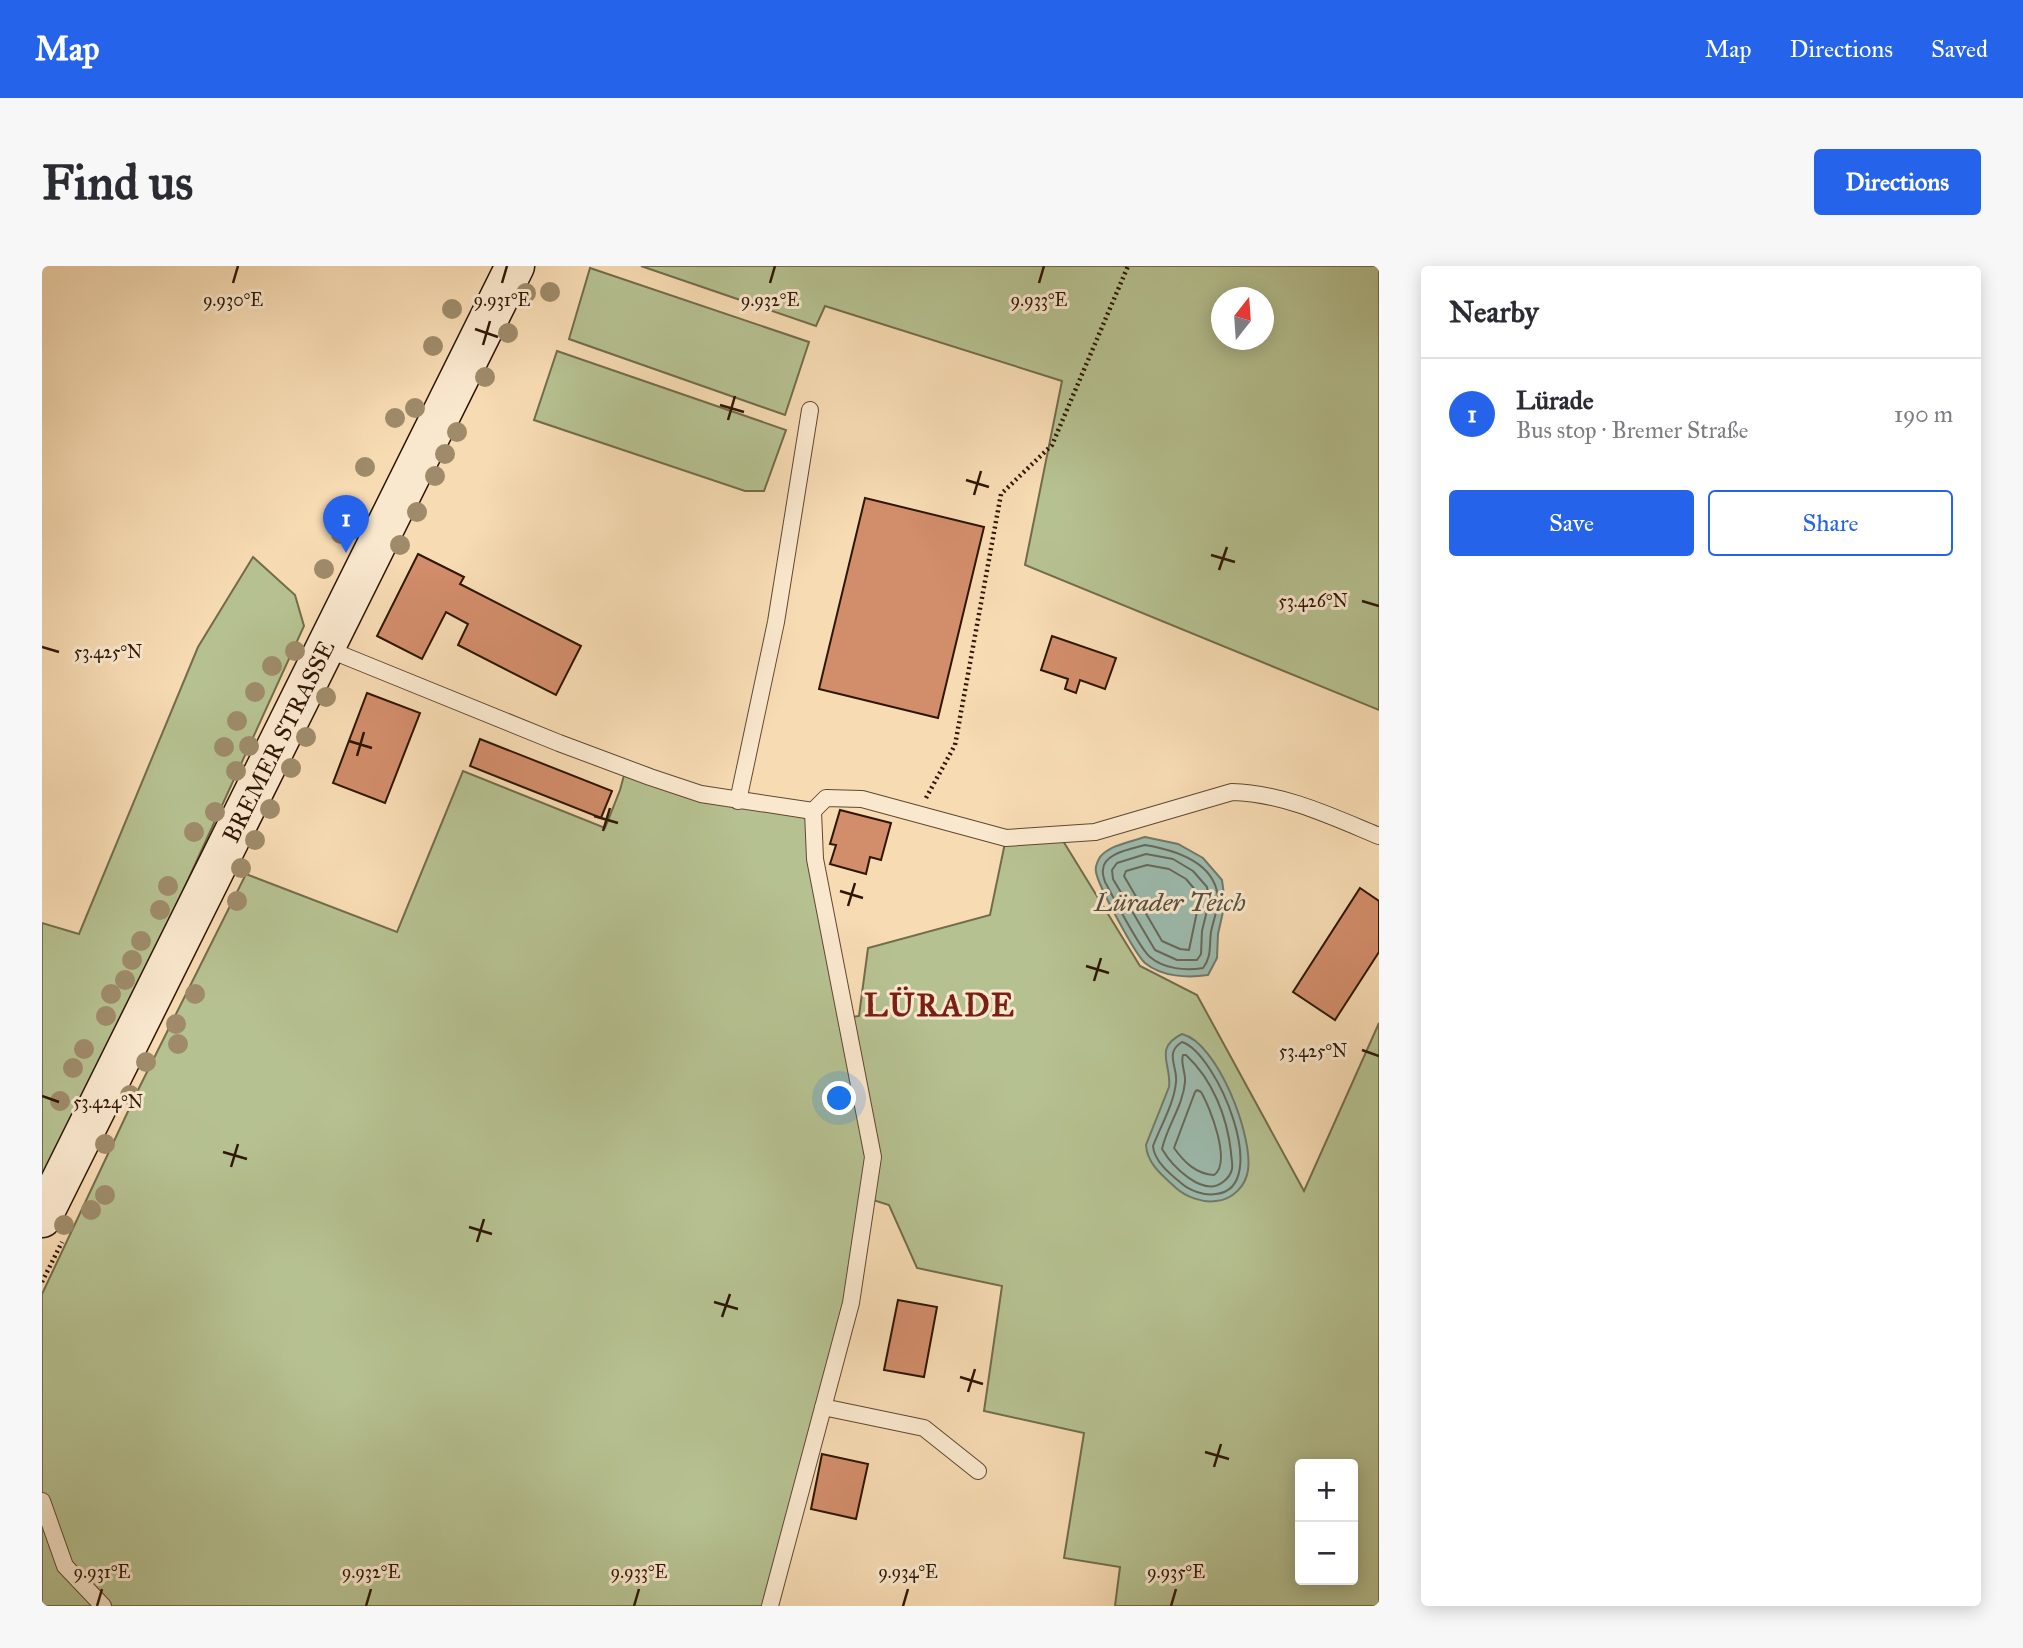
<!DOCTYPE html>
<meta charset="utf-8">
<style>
body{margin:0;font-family:"IM FELL Great Primer",serif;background:#f7f7f7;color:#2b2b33}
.controls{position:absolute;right:21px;bottom:21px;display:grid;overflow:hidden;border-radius:7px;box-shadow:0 4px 18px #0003}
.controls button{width:63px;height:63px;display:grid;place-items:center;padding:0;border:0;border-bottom:2px solid #e1e1e2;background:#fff;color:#2b2b33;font:35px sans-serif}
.compass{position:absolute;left:1169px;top:21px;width:63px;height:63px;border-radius:50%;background:#fff;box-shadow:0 4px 18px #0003;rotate:17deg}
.you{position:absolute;left:798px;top:833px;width:24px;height:24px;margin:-18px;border:5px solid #fff;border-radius:50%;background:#1a73e8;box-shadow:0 0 0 10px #1a73e833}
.badge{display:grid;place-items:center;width:46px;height:46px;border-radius:50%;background:#2563eb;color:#fff;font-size:23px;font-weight:700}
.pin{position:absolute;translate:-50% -58px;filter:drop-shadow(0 2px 4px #0008)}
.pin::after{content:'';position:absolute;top:37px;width:24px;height:21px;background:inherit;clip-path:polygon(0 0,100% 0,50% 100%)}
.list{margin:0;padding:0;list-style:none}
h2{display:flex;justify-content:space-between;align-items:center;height:91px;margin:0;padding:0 28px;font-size:30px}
h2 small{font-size:23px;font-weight:400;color:#7c7c81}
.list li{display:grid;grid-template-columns:46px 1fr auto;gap:21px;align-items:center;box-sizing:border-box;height:112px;padding:0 28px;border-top:2px solid #e1e1e2}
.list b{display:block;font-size:26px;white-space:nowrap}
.list p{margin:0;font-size:23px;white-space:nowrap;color:#7c7c81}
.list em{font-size:23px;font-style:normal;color:#7c7c81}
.actions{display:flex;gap:14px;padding:21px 28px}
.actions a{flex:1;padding:16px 0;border:2px solid #2563eb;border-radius:7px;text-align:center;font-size:24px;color:#2563eb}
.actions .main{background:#2563eb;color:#fff}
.map{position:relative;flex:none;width:1337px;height:1340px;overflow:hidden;border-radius:7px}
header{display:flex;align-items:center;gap:42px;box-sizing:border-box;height:98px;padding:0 35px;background:#2563eb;color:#fff}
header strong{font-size:33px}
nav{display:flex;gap:38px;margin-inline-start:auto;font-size:24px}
.intro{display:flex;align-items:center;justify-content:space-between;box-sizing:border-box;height:168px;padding:0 42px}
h1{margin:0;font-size:49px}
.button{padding:18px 32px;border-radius:7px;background:#2563eb;color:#fff;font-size:24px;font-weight:700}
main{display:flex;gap:42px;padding:0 42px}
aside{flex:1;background:#fff;border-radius:7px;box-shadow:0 4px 18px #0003}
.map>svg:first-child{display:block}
</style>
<header>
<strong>Map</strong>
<nav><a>Map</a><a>Directions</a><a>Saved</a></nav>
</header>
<div class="intro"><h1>Find us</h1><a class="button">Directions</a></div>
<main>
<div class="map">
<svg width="1337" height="1340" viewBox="0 0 1337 1340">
<rect width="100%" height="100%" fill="#f7dbb3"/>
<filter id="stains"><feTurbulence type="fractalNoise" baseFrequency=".00286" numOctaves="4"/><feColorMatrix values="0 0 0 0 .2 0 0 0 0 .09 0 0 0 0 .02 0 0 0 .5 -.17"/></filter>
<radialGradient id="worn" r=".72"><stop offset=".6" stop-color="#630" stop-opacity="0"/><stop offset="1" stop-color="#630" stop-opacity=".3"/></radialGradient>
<path fill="#b6c191" stroke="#726c4a" stroke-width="2" fill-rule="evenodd" d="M599,0H1337V444L983,299L1020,115L783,40L774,60ZM1180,32H1222V74H1180Z
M548,2L767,76L743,149L527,73Z
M515,85L744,164L722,225H703L492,154Z
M211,291L253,329L262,360L103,708L0,912V657L37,668L156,381Z
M584,502L608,511L771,545L804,752L817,750L826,682L948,649L964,572L1018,570L1098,700L1155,729L1262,925L1337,757V1340H1073L1078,1301L1022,1292L1042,1167L942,1145L960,1020L875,1002L847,939L825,932L809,1037L723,1340H0V1028L97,822L204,608L355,666L421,505L563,562L578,524ZM1258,1198H1311V1314H1258Z"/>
<path fill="#9dbbae" stroke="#71796a" stroke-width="2" d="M1103,571L1136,578L1161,592L1180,614L1183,637L1176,668L1175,692L1166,709C1146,712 1120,711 1103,697C1093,688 1056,619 1054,606C1053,601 1055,596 1058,591C1068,579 1088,576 1103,571Z
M1140,768C1176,777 1211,870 1206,904C1204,920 1190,934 1174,935C1161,937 1144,931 1134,922C1121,910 1105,898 1104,879L1127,821C1130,799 1111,782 1140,768Z"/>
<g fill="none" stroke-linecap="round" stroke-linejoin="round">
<path stroke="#666859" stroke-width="2" d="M1103,579C1133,584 1174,596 1176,633C1176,644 1171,655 1169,666C1167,680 1170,690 1161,702C1144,705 1122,703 1108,691C1097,682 1072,632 1063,616C1062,612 1060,608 1061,604C1061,587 1090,583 1103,579Z
M1104,588L1131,593L1151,605L1165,621L1167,636L1160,665L1159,688L1155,694H1135L1113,684L1071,613L1070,604L1075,597Z
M1105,599L1127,603L1144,613L1155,626L1157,636L1147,684L1138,683L1120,675L1082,610L1084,605Z
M1140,776C1175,787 1231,922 1174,928C1163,930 1148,925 1139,917C1128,908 1112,895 1111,880C1119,859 1132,838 1134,816C1136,801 1122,787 1140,776Z
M1141,789H1144C1171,814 1185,851 1189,886C1189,891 1191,898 1190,903C1189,908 1185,913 1181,916C1161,932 1130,900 1120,883C1125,860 1141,840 1143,816C1144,806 1138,798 1141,789Z
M1155,824L1159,826C1168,841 1190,897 1172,909C1154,908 1142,896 1132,882L1153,826Z"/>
</g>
<path fill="#d28d6a" stroke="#2e1604" stroke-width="2" d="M823,232L942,261L896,452L777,423Z
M376,288L422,311L418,318L539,380L514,429L416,379L426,358L404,346L380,393L335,370Z
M1010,370L1074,392L1063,423L1038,414L1034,427L1023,423L1026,413L999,404Z
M325,427L378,447L343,537L291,517Z
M438,473L570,525L559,552L428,500Z
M798,544L849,557L839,594L828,591L824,608L788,598L794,579L788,578Z
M1318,622L1337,635V686L1293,754L1251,726Z
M856,1034L895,1041L882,1111L842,1104Z
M780,1188L826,1198L814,1253L769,1243Z"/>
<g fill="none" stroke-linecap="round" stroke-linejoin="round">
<defs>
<path id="lane" d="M283,382L517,477L608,511L659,528L771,545
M696,535L734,356L768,144
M781,1141L882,1162L936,1205
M0,1235L23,1300L61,1340
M728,1340L809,1037L831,891L773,593L771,545L784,532L820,533L964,572L1053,566L1190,526C1241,527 1291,551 1337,570"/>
<g id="secondary">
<path id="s1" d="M0,952L473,0"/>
</g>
</defs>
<use href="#lane" stroke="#604730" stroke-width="18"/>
<use href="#secondary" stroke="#2e1604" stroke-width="41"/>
<path stroke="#2e1604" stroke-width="4.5" stroke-dasharray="2 3.5" stroke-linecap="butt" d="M884,532L913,479L959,228L1010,179L1086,0
M0,1016L20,976"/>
<use href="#lane" stroke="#fae8ce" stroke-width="16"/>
<use href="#secondary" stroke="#fae8ce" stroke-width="38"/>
</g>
<g fill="#9f8b6a">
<circle cx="508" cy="26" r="10"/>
<circle cx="484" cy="27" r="10"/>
<circle cx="410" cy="43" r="10"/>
<circle cx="466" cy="67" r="10"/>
<circle cx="391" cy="80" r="10"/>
<circle cx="443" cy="111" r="10"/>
<circle cx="373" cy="142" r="10"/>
<circle cx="353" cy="152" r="10"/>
<circle cx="415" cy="166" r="10"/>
<circle cx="403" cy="188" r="10"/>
<circle cx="323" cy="201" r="10"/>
<circle cx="393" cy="210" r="10"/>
<circle cx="375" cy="246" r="10"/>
<circle cx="299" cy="268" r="10"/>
<circle cx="358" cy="279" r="10"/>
<circle cx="282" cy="303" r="10"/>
<circle cx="253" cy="385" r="10"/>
<circle cx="230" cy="400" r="10"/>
<circle cx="213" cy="426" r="10"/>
<circle cx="284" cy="431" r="10"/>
<circle cx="195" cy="455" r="10"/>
<circle cx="264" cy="471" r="10"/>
<circle cx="207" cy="480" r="10"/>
<circle cx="182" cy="481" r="10"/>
<circle cx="249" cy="502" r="10"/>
<circle cx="194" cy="505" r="10"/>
<circle cx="228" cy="543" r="10"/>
<circle cx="173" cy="546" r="10"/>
<circle cx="152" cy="566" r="10"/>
<circle cx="213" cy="574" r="10"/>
<circle cx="199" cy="602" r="10"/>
<circle cx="126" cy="620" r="10"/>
<circle cx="195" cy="635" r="10"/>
<circle cx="118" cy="644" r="10"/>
<circle cx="99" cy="675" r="10"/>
<circle cx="90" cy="694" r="10"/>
<circle cx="83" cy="714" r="10"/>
<circle cx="69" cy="728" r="10"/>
<circle cx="153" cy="728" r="10"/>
<circle cx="64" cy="750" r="10"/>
<circle cx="134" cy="758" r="10"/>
<circle cx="136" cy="778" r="10"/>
<circle cx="42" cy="783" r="10"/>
<circle cx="104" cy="796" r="10"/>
<circle cx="31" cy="802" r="10"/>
<circle cx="88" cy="829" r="10"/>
<circle cx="18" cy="835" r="10"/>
<circle cx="63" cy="878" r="10"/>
<circle cx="63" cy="929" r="10"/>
<circle cx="49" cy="944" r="10"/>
<circle cx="22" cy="959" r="10"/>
</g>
<path fill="none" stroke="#2e1604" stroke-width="2.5" d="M191,17L196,0M460,17L465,0M728,17L733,0M997,17L1002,0M433,63L456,71M441,79L448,55M678,139L702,146M686,154L693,130M924,214L947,221M932,229L939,205M1169,289L1193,296M1177,304L1185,281M1320,335L1337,340M0,381L17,386M307,475L330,482M315,490L322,466M552,550L576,557M561,565L568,542M798,625L821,632M806,640L813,617M1044,700L1067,707M1052,715L1059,692M1320,784L1337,790M0,830L17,836M181,886L205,893M189,901L196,878M427,961L450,968M435,976L442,953M672,1036L696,1043M680,1051L688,1028M918,1111L941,1118M926,1126L933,1103M1163,1186L1187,1193M1172,1201L1179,1178M55,1340L60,1323M324,1340L329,1323M592,1340L597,1323M861,1340L866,1323M1129,1340L1134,1323"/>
<g text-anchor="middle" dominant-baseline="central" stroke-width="6" stroke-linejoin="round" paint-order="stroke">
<g font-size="24" fill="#2e1604" stroke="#fae8ce">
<text stroke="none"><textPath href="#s1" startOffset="532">BREMER STRASSE</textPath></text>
</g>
<g font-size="26" font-style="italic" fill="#555040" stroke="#fae8ce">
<text x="1128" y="636">Lürader Teich</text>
</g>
<g font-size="32" font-weight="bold" letter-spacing="2" fill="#7a1f14" stroke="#fae8ce">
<text x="898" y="739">LÜRADE</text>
</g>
</g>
<g font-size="18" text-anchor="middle" fill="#2e1604" stroke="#fae8ce" stroke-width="6" stroke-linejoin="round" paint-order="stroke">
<text x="191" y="40">9.930°E</text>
<text x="460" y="40">9.931°E</text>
<text x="728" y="40">9.932°E</text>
<text x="997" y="40">9.933°E</text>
<text x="1271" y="341">53.426°N</text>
<text x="66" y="392">53.425°N</text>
<text x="1271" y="791">53.425°N</text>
<text x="66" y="842">53.424°N</text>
<text x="60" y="1312">9.931°E</text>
<text x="329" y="1312">9.932°E</text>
<text x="597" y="1312">9.933°E</text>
<text x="866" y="1312">9.934°E</text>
<text x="1134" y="1312">9.935°E</text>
</g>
<rect width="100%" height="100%" filter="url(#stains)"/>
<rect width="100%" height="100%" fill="url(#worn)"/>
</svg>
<div class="controls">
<button>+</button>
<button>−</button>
</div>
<svg class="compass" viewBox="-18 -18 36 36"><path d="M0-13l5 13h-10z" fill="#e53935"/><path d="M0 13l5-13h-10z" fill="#7c7c81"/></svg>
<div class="you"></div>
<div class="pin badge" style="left:304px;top:287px">1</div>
</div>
<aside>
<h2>Nearby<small></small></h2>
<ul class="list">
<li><span class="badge">1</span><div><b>Lürade</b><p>Bus stop · Bremer Straße</p></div><em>190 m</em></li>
</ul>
<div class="actions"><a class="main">Save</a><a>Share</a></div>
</aside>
</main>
